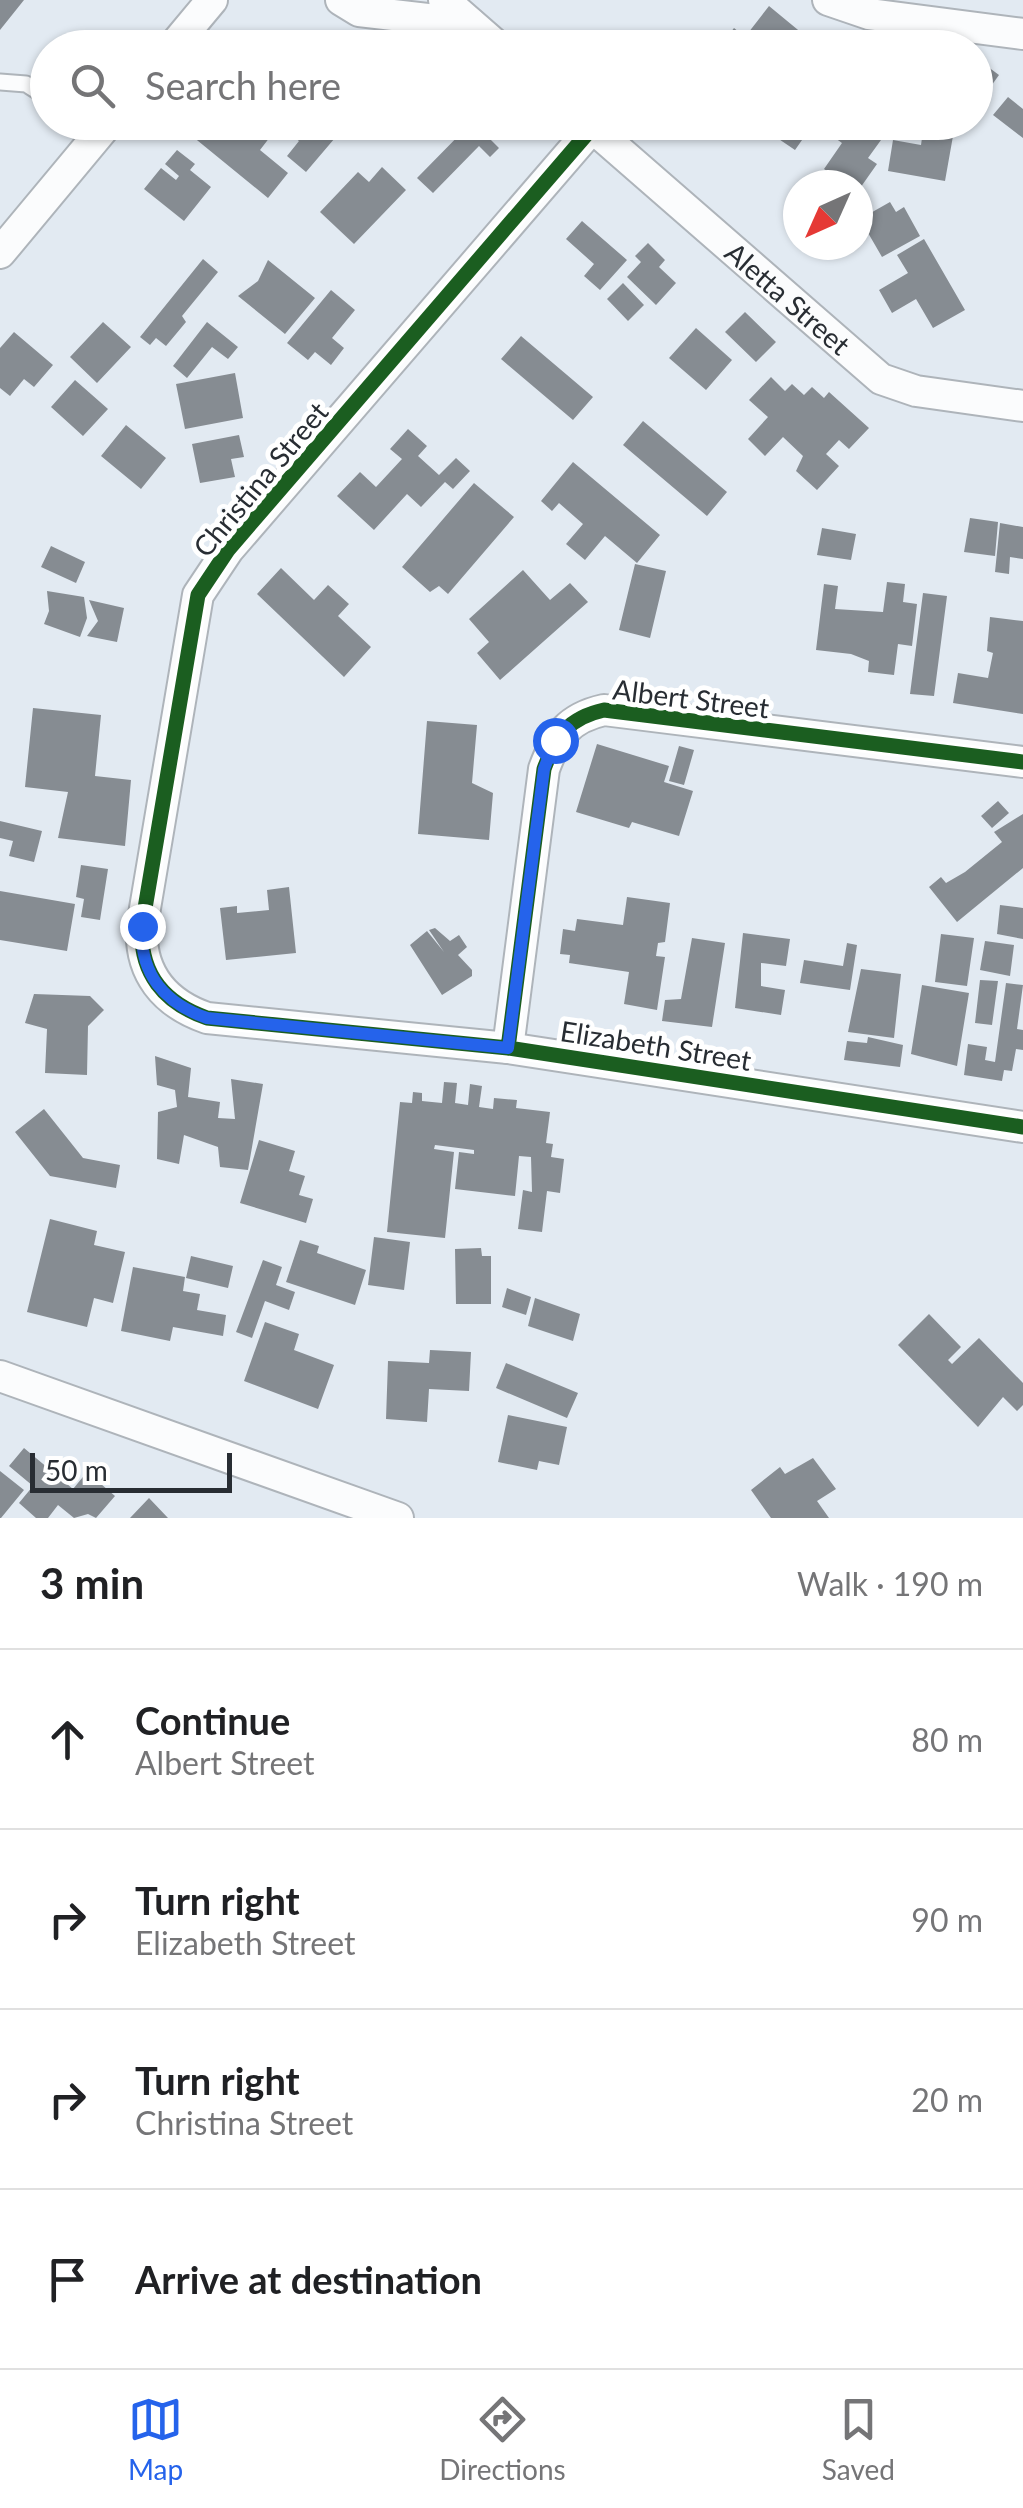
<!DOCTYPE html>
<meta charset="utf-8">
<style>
body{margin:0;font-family:Lato,sans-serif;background:#f2f2f2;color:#202124}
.compass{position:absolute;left:783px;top:170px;width:90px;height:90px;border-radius:50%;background:#fff;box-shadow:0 2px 8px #0004;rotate:225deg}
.scale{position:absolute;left:30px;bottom:25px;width:202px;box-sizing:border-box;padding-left:10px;border:5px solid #282d33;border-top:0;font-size:28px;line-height:35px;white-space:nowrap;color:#282d33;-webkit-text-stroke:8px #fff;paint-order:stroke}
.stop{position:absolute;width:30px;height:30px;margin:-22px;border:8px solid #2563eb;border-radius:50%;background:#fff}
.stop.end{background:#2563eb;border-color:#fff;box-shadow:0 2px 10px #0008}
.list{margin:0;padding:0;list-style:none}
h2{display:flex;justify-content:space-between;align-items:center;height:130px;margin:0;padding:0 40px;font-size:42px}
h2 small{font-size:32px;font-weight:400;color:#757577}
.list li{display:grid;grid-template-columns:65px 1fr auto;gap:30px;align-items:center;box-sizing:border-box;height:180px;padding:0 40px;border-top:2px solid #e0e0e0}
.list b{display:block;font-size:38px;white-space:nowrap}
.list p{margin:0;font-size:32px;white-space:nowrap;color:#757577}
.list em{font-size:32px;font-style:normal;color:#757577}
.icon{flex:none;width:55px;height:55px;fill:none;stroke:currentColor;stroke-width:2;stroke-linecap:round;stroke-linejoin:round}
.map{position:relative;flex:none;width:1023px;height:1518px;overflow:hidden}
.search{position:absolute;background:#fff;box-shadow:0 2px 8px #0004;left:30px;right:30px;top:30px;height:110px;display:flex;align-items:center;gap:25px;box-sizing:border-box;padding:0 35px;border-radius:55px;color:#757577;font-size:38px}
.sheet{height:850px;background:#fff}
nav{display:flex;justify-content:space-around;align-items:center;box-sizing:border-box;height:140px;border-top:2px solid #e0e0e0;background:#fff;font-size:28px;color:#757577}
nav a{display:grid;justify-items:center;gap:5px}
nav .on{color:#2563eb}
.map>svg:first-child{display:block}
</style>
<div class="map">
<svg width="1023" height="1518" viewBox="0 0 1023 1518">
<rect width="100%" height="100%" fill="#e2eaf2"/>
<path fill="#868c92" d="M0,0H24L0,30Z
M769,6L809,39L802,48H719L734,28L745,37Z
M976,58L999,75L976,107Z
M1008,97L1023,109V138L993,115Z
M203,122H231L236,127L252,122L270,137L260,150L288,173L268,198L192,136Z
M310,122L346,125L306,172L287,156L299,141L290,134L298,125L304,130Z
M472,122H498L486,135L499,148L490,157L479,146L433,193L417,178Z
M769,122H884L874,136L881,140L868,158L877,164L858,191V185H847L824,169L842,143L814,123L795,150L764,129Z
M923,131L953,136L945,181L888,171L893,140L921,145Z
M177,150L195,164L190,170L211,187L184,221L144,189L161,168L176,180L179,176L165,164Z
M382,167L406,190L354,244L320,212L358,172L369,182Z
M890,202L896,212L904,207L920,236L882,257L860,219Z
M582,221L627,260L600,290L584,276L594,264L566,239Z
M924,239L965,310L933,328L916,299L892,313L879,290L908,273L897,255Z
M648,243L665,260L659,267L676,283L656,305L627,277L641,262L635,256Z
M203,259L218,272L182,316L186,322L166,346L156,338L150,345L140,337Z
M268,260L315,298L285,334L238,296L258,281Z
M623,283L644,305L628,321L607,299Z
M331,290L355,310L332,338L344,348L331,365L315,352L308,360L287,343Z
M745,312L776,342L756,362L725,332Z
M103,322L131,347L97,383L70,357Z
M207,322L238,347L228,359L212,347L187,378L173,366Z
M696,328L732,360L706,390L669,358Z
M14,332L53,365L34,387L24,379L10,396L0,388V348Z
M521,336L593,397L573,420L501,359Z
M235,373L243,418L185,429L176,384Z
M771,377L785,391L792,384L804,395L812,387L824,398L829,392L869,428L849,449L839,440L826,454L839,466L817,490L796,471L803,456L783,437L765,456L748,439L768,417L749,400Z
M75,380L108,409L83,436L51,407Z
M643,421L727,492L707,516L623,445Z
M126,425L166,458L141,489L101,456Z
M408,429L427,446L418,456L439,475L456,458L470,471L453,489L445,482L421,507L407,494L374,530L337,496L360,472L376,487L402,459L390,449Z
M239,435L244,457L231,459L235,477L200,483L192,444Z
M573,462L660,535L637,563L605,536L585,560L566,544L583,524L559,503L552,511L541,501Z
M474,483L514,517L448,594L439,586L430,592L402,567Z
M970,518L998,522L995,556L964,552Z
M1000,523L1023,527V559L1010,557L1009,574L995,572Z
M822,528L856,534L851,560L817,555Z
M51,546L85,562L76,583L41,567Z
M635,564L666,571L650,638L619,630Z
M281,568L314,600L328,585L349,604L338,616L371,647L344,677L257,594Z
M523,570L550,600L570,583L588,602L500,680L477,653L489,642L469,619Z
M887,582L905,584L903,602L917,604L912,646L898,644L894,675L868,672L869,661L851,654L816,650L824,584L838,586L835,609L883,612Z
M47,591L84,597L87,618L80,637L44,624L49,611Z
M923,593L947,596L934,696L910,694Z
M89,600L124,608L117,642L87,636L98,621Z
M990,617L1023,621V714L953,703L958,673L988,678L993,653L987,651Z
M33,708L101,715L95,776L131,780L125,846L58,838L68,792L25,787Z
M427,721L477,725L472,783L493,793L489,840L418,834Z
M597,744L669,766L664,782L693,791L679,836L632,822L629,828L576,812Z
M679,746L694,750L684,785L669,781Z
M998,801L1009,813L992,828L981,816Z
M1023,814V868L957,922L929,887L941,877L946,883L965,872L1002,842L994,832Z
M0,821L42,831L34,862L9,856L13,841L0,838Z
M81,865L108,869L100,920L81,917L84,899L76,897Z
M289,887L296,953L226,960L220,908L237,906V913L269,910L267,890Z
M0,891L75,904L67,951L0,940Z
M627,897L670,903L665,942L658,943L656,956L665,957L657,1010L624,1004L629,972L569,963L570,955L560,954L563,929L575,931L577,919L623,925Z
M1000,905L1023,908V939L997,934Z
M435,928L450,941L459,935L467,947L458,955L472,970V976L442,995L410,945L427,931L444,952L429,930Z
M743,933L790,939L786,966L761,963V986L785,990L781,1015L735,1008Z
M941,934L974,938L967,986L935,982Z
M692,938L725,943L712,1027L662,1021L665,1000L681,999Z
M985,941L1014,945L1010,976L980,970Z
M847,943L857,945L850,990L800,983L804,960L843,966Z
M861,969L901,974L894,1038L848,1032Z
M980,980L998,981L992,1025L975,1023Z
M1006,983L1023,985L1017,1029L1023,1030V1050L1016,1049L1012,1071L1004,1070L1002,1081L964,1075L968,1044L987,1047L985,1060L995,1062Z
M922,985L969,993L957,1066L911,1054Z
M34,994L90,996L104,1010L88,1026L87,1075L45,1073L47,1029L25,1023Z
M868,1037L903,1045L900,1067L844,1060L847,1041L867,1043Z
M155,1056L191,1068L188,1097L220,1102L218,1118L235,1119L231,1079L263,1084L248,1170L220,1167L218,1147L184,1135L179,1164L157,1159L158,1112L177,1107L175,1090L157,1085Z
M444,1082L457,1083L455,1103L468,1105L470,1084L482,1086L479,1107L493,1109L494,1098L517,1100L516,1108L550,1112L546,1143L553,1144L551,1157L564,1159L560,1193L547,1191L542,1232L518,1229L523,1190L532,1192L531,1157L519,1156L515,1196L455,1189L459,1152L474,1154V1150L435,1145L434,1149L454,1152L445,1238L387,1232L400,1102L412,1103L413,1092L422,1093V1101L442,1103Z
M44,1109L83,1158L120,1165L116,1188L50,1176L15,1132Z
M259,1140L295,1151L289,1171L305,1176L299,1195L313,1199L306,1223L240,1203Z
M50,1219L97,1231L94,1245L125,1252L113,1303L94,1298L87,1327L27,1312Z
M374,1237L410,1242L404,1290L368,1285Z
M300,1240L319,1246L317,1253L366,1270L355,1305L286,1282Z
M481,1248L482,1256H491V1304H456L455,1249Z
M191,1256L233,1266L228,1288L186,1278Z
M263,1260L282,1267L276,1285L295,1292L289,1310L265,1301L252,1338L236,1332Z
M133,1267L185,1277L183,1291L200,1294L197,1310L226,1315L223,1336L173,1327L170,1341L121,1331Z
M507,1288L531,1297L526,1315L502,1307Z
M535,1298L580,1314L573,1341L528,1326Z
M929,1314L961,1347L948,1360L952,1364L979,1338L1023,1383V1405L1017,1411L1003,1397L978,1427L898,1345Z
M265,1322L299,1334L294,1350L334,1365L318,1409L244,1381Z
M430,1350L471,1352L469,1391L429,1389L427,1422L386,1419L388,1361L429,1363Z
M506,1363L578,1393L567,1418L496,1388Z
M508,1415L567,1427L559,1465L539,1461L537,1470L498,1462Z
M24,1448L73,1489L87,1472L115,1496L96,1518L88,1514L74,1518L58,1505L48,1518H36L19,1503L33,1486L9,1466Z
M813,1458L836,1489L817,1501L829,1518H771L751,1490L780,1467L785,1474Z
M0,1471L24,1490L1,1518H0Z
M149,1498L168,1518H130Z"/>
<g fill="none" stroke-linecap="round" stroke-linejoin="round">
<defs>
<path id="lane" d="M0,82L26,84L48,98"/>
<g id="street">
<path d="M341,0L359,11L471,24"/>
<path d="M444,0L499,48"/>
<path d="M828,0L869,14L1023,34"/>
<path d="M172,48L212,0"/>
<path id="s1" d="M586,122L881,379L916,391L1023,406"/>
<path d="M592,128L228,550L198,595L142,926C139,973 164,1003 207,1018L508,1048L1023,1127"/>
<path d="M0,253L109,122"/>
<path d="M508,1048L544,769C556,736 568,718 604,710L1023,762"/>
<path d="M0,1376L398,1518"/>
</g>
</defs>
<use href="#lane" stroke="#aeb4ba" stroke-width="19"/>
<use href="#street" stroke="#aeb4ba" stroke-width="34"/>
<use href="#lane" stroke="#fbfcfd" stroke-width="15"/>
<use href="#street" stroke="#fbfcfd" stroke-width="30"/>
<defs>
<path id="cycleway" d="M592,128L228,550L198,595L142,926C139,973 164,1003 207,1018L508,1048L1023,1127
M508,1048L544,769C556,736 568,718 604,710L1023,762"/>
</defs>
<use href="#cycleway" stroke="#fff" stroke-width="21"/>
<use href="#cycleway" stroke="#1b5e20" stroke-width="15"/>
</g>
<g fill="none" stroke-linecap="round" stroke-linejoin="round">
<path stroke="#2563eb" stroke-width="12" d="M142,926C139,973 164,1003 207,1018L508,1048L544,769L555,740"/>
</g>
<g text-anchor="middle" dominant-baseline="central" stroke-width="10" stroke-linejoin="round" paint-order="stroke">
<g font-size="28" fill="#282d33" stroke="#fff">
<text stroke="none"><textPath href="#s1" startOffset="268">Aletta Street</textPath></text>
<text transform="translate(260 479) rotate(-50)">Christina Street</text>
<text transform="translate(691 698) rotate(7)">Albert Street</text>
<text transform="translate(656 1045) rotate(9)">Elizabeth Street</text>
</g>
</g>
</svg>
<svg class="compass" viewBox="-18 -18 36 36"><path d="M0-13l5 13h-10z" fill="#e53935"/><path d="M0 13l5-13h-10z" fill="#757577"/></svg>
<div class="scale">50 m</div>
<div class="stop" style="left:555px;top:740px"></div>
<div class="stop end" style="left:142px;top:926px"></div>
<div class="search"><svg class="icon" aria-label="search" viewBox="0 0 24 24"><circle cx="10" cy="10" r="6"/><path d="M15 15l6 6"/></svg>Search here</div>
</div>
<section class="sheet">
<h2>3 min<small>Walk · 190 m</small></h2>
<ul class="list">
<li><svg class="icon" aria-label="ahead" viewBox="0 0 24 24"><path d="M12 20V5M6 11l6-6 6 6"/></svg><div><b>Continue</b><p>Albert Street</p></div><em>80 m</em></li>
<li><svg class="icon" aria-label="right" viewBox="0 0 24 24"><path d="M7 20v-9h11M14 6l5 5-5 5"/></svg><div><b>Turn right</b><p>Elizabeth Street</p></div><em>90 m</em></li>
<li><svg class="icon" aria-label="right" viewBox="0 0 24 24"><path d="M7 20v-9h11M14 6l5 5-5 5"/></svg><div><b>Turn right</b><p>Christina Street</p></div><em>20 m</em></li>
<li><svg class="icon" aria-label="arrive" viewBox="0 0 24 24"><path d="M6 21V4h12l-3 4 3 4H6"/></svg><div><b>Arrive at destination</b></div></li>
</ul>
</section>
<nav>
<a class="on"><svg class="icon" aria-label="map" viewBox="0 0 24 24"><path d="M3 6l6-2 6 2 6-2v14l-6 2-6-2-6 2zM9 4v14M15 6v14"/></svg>Map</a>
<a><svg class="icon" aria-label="directions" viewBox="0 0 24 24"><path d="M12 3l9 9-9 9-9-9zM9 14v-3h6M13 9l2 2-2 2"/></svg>Directions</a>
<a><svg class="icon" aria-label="saved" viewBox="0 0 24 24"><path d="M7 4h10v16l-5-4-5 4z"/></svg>Saved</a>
</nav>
